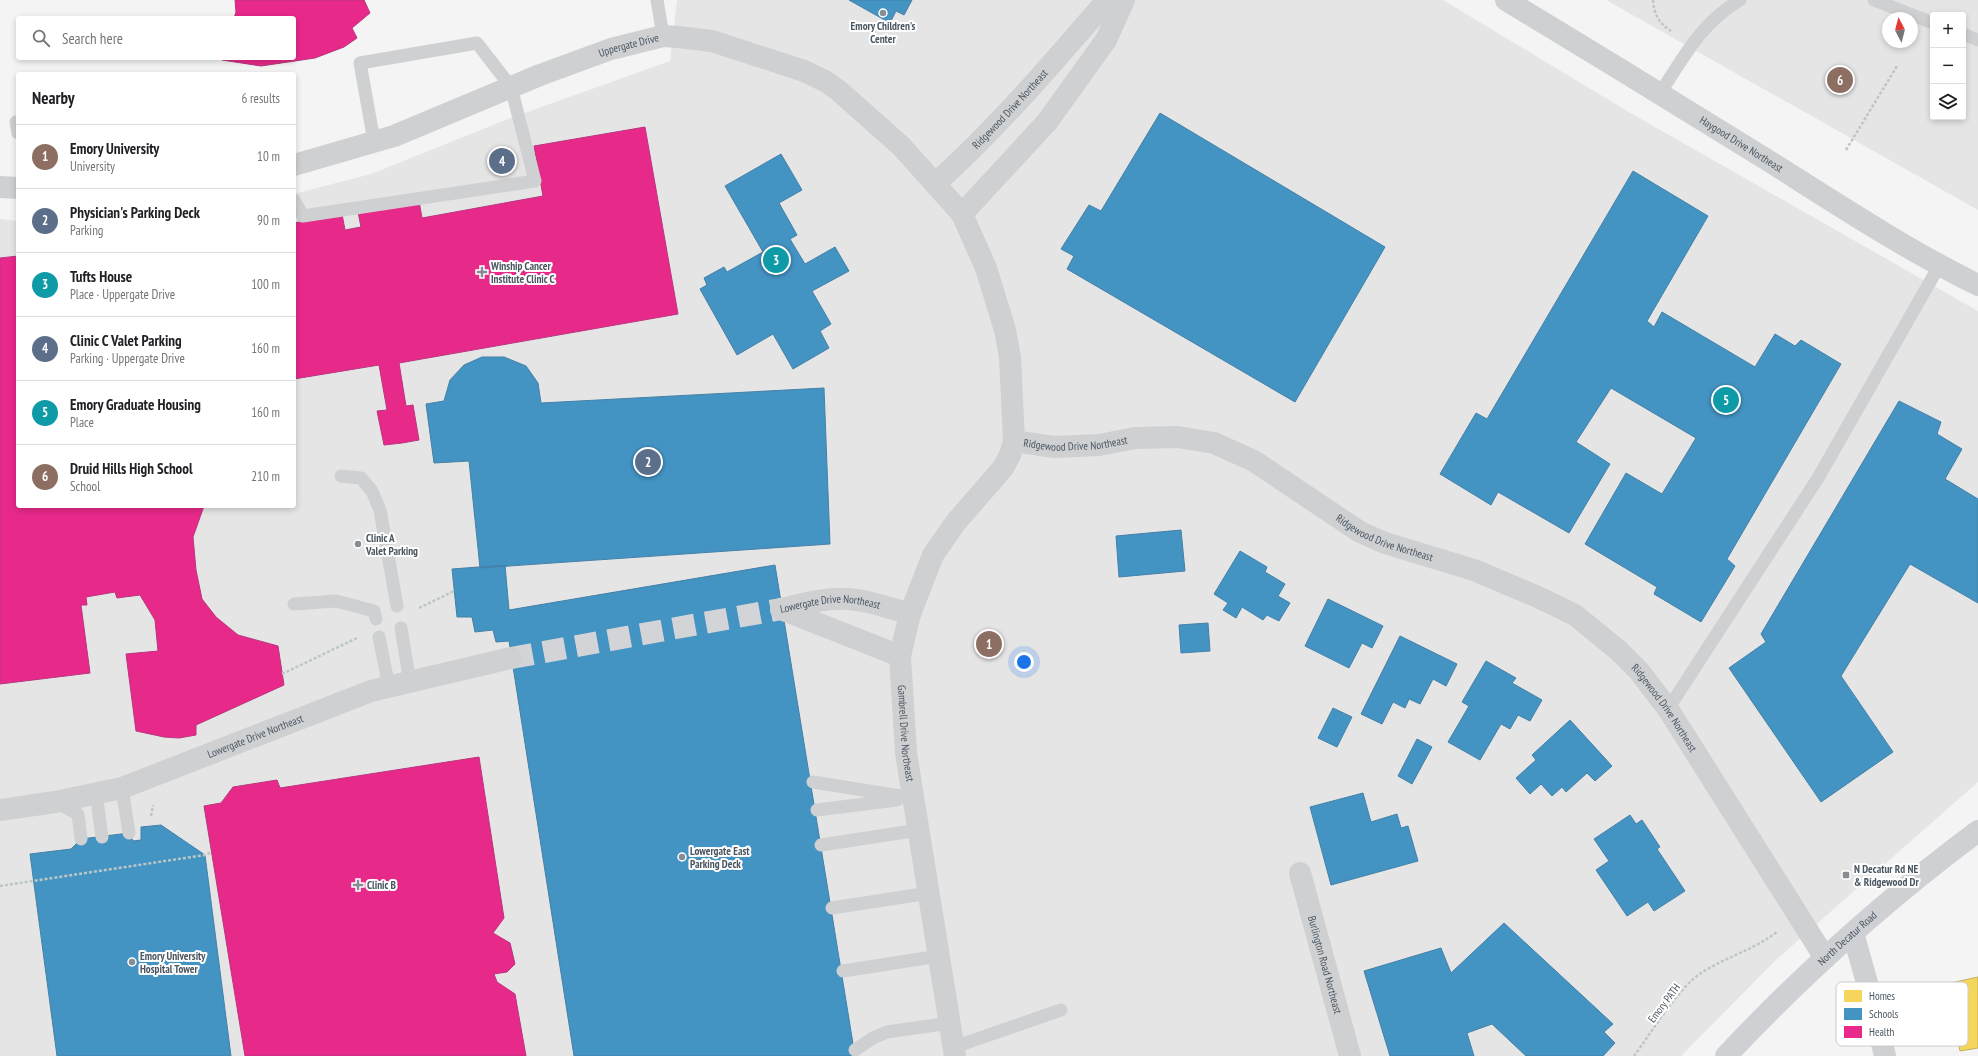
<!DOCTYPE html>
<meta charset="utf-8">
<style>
body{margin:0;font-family:"PT Sans Narrow",sans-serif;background:#f2f2f2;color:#202124}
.controls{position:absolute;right:12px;top:12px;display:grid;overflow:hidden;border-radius:4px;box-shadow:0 2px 6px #0003}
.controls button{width:36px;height:36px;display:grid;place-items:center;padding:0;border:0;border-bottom:1px solid #e0e0e0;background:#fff;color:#202124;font:20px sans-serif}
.compass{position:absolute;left:1882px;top:12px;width:36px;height:36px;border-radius:50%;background:#fff;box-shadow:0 2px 6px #0003;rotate:353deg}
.you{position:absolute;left:1024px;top:662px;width:14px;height:14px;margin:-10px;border:3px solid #fff;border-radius:50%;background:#1a73e8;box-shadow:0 0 0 6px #1a73e833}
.badge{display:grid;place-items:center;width:26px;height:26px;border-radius:50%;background:#868d94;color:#fff;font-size:13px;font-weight:700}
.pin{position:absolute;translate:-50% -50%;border:2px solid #fff;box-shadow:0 1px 4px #0006}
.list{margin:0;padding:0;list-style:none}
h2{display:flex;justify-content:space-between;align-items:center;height:52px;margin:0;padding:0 16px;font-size:17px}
h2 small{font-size:13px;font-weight:400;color:#757577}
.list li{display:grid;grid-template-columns:26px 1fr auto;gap:12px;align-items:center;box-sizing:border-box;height:64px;padding:0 16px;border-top:1px solid #e0e0e0}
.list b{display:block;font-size:15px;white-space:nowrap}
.list p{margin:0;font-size:13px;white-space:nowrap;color:#757577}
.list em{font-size:13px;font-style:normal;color:#757577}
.icon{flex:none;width:22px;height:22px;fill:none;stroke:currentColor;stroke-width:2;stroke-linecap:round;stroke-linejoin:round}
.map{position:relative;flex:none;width:1978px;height:1056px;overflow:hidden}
.search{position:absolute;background:#fff;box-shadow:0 2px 6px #0003;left:16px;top:16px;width:280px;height:44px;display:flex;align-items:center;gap:10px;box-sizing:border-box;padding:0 14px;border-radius:4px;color:#757577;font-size:15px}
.panel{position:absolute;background:#fff;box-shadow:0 2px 6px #0003;left:16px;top:72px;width:280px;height:436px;border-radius:4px}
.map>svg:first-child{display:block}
</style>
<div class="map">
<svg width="1978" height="1056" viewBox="0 0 1978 1056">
<rect width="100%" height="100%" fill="#f4f4f4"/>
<path fill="#e6e5e6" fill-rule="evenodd" d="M677,0H1443L1627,111L1978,311V782L1777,959L1681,1056H0V219L18,221V506H294V194L371,174L508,119L670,61Z
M1606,0H1978V210ZM1933,15H1963V117H1933ZM1888,18H1912V42H1888Z"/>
<path fill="#f6d55c" stroke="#c2af5e" d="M1978,977V1048L1960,1051L1946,984Z"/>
<path fill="#4393c3" stroke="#4581a6" d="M849,0H912L904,15L896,11L890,23Z
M1160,113L1385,247L1295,402L1067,269L1074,256L1061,249L1089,205L1101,211Z
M781,154L802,190L779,203L797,235L790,239L805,264L835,247L849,271L812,291L831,324L820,331L829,348L793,369L773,334L737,355L700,289L707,285L704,278L724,267L727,272L763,252L725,186Z
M1633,171L1708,216L1647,321L1654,327L1662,312L1755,367L1775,334L1795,346L1801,340L1841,364L1727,559L1735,566L1701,622L1654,594L1657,587L1585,544L1626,473L1662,494L1696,438L1611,388L1576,442L1610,464L1569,533L1498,492L1491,505L1440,474L1476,413L1487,419Z
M482,357H504L526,366L538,383L541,403L824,388L830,544L480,568L469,461L434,463L426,404L444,401L450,380L464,365Z
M1899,401L1941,422L1937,434L1962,449L1945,479L1978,499V603L1910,564L1841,676L1893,752L1821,802L1729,668L1766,642L1761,634Z
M1181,530L1185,571L1119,577L1116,536Z
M1240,551L1267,567L1265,572L1285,584L1278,596L1290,603L1279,621L1267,615L1263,620L1242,607L1236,618L1223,610L1228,603L1214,594Z
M505,565L509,610L775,565L855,1056H574L509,641L496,642L493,630L475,632L472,617H457L452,569Z
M1328,599L1383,626L1372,648L1362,643L1349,668L1305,646Z
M1208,623L1210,651L1181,653L1179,625Z
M1400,636L1457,664L1446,686L1433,679L1420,704L1409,699L1405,708L1393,702L1382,724L1361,714Z
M1486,661L1516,678L1512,683L1542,700L1530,721L1518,715L1510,729L1501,724L1480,760L1448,742L1469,706L1462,702Z
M1333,708L1352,717L1337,747L1318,738Z
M1570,720L1612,766L1595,781L1587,773L1566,792L1562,787L1552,796L1541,784L1530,794L1516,778L1536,760L1532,755Z
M1417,739L1432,747L1412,784L1398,776Z
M1363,793L1371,822L1397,814L1401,828L1408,826L1418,861L1331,885L1310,807Z
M1630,815L1636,824L1642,820L1660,847L1657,849L1685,891L1654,911L1648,902L1627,916L1596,870L1609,861L1594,839Z
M161,825L205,855L231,1056H57L30,854L71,849L81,839L129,833L133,841L141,840V827Z
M1504,923L1613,1024L1604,1032L1615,1043L1603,1056H1526L1492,1024L1467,1033L1474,1056H1390L1364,971L1441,948L1451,973Z"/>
<path fill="#e7298a" stroke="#b8367e" d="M235,0H364L370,13L352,28L357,38L344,47L315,58L261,66L222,60L223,58H294V18H234L236,12Z
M645,127L678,314L399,363L406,406L413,405L419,440L402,443L384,445L377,411L387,410L379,365L294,379V223L342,214L345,230L361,227L358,212L419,201L422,218L543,196L534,146Z
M18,256V506H204L193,537L196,570L202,599L216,617L238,635L278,646L284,685L196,725V735L179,738L164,737L136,731L126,654L158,651L155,620L140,595L117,598L115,592L86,597L87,605H81L90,673L0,684V258Z
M479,757L504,918L493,933L510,943L515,964L507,972L494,974L497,982L515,994L526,1056H245L204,806L221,803L233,787L277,780L280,788Z"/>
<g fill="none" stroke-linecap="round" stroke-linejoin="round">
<path stroke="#d2d4d7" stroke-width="22" stroke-dasharray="22 11" stroke-linecap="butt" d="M511,658L781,609"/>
<path stroke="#bcc7c4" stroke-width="2.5" stroke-dasharray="3 2" stroke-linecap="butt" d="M1653,0C1654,15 1659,23 1671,31
M1846,150L1897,66
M419,608L454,591
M282,674L357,638
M151,816L153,805
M0,886L205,855L212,852
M1634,1056C1651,1033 1679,987 1701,973C1726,957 1753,950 1777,932"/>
<path stroke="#ced0d2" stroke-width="13" d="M657,0L663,36
M1874,0L1933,23
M1963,34L1978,40
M1660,93C1684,57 1701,23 1740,0
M16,122L18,133
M294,200L303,216L535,181L511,87L477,43L360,63L374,141
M341,476L361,478L372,491L380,510L397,606
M294,604L336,601L374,611L376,619
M401,628L410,682
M379,637L389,687
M1668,709L1818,478L1939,266
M813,782L913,798
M122,788L129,833
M96,793L102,837
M55,802L78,814L81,839
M817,810L897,800
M821,845L919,830
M832,908L929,893
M843,971L939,956
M954,1047L1061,1010
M855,1050L873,1038L887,1032L950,1023"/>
<g stroke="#ced0d2" stroke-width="22">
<path id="s1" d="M1506,0C1592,52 1679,105 1764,158C1834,202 1903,248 1978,285"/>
<path id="s2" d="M294,165L394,136L540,75L611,49L663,36L678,37L712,41L804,71L825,81L838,90L901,146L962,214L986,268L1005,330L1010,357L1014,441L1010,455L1003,468L956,522L933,555L910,614L900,656L906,753L955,1056"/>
<path id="s3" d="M935,184C997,128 1052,64 1107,0"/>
<path d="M0,187L18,188"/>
<path d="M962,214L1047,122L1106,40L1124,0"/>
<path id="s4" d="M1014,441L1054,447L1099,445L1135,438L1178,437L1214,443L1254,461L1360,532L1385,543L1474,570L1538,597L1575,615L1619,651L1639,671L1668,709L1825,958"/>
<path id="s5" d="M781,609C799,605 816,600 834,599C859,597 886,607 910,614"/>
<path d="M781,609L900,656"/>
<path id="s6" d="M0,810L55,802L122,788L371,691L511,658"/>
<path id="s7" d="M1300,873L1350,1056"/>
<path d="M1853,933L1871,997L1885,1056"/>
</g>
<path stroke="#ced0d4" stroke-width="22" id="s8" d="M1726,1056C1803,974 1888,898 1978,831"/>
</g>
<g fill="#868d94" stroke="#fff" stroke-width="1.5">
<circle cx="883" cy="13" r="4"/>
<path d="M480 266h4v4h4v4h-4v4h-4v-4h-4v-4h4z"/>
<circle cx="358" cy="544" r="4"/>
<circle cx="682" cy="857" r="4"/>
<rect x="1842" y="871" width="8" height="8" rx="2"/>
<path d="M356 879h4v4h4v4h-4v4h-4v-4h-4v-4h4z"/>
<circle cx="132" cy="962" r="4"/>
</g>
<g text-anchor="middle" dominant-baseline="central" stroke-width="4" stroke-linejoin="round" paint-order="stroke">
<g font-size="11" font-weight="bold" fill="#4a5661" stroke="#fff" text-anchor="start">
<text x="883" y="26" text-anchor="middle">Emory Children's<tspan x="883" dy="13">Center</tspan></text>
<text x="491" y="266">Winship Cancer<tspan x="491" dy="13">Institute Clinic C</tspan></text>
<text x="366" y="538">Clinic A<tspan x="366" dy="13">Valet Parking</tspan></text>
<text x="690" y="851">Lowergate East<tspan x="690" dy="13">Parking Deck</tspan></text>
<text x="1854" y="869">N Decatur Rd NE<tspan x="1854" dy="13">&amp; Ridgewood Dr</tspan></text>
<text x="367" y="885">Clinic B</text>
<text x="140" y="956">Emory University<tspan x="140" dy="13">Hospital Tower</tspan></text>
</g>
<g font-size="11" fill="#4a5661" stroke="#fff">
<text stroke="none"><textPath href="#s2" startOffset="356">Uppergate Drive</textPath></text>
<text stroke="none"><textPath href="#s3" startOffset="106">Ridgewood Drive Northeast</textPath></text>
<text stroke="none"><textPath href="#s1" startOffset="276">Haygood Drive Northeast</textPath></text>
<text stroke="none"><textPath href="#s4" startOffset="62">Ridgewood Drive Northeast</textPath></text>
<text stroke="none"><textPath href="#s4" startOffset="398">Ridgewood Drive Northeast</textPath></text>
<text stroke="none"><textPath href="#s5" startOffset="50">Lowergate Drive Northeast</textPath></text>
<text stroke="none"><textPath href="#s4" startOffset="734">Ridgewood Drive Northeast</textPath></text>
<text stroke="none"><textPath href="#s2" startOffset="1313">Gambrell Drive Northeast</textPath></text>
<text stroke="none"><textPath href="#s6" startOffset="267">Lowergate Drive Northeast</textPath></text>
<text stroke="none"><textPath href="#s8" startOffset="169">North Decatur Road</textPath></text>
<text stroke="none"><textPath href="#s7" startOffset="95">Burlington Road Northeast</textPath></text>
<text transform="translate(1664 1003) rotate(-53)">Emory PATH</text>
</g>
</g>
<rect x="1836" y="982" width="132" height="64" rx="6" fill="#fff" stroke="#c9ccd0" stroke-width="1"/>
<rect x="1844" y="990" width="18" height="12" fill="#f6d55c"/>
<rect x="1844" y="1008" width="18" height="12" fill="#4393c3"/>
<rect x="1844" y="1026" width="18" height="12" fill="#e7298a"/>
<g font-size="11" fill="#4a5661">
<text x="1869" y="1000">Homes</text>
<text x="1869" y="1018">Schools</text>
<text x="1869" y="1036">Health</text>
</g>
</svg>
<div class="controls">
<button>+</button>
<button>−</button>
<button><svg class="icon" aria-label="layers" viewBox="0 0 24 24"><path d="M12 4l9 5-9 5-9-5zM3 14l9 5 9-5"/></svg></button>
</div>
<svg class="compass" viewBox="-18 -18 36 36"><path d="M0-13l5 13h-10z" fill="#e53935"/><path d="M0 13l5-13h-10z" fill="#757577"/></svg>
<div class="you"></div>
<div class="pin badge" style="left:989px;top:644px;background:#8d6e63">1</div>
<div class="pin badge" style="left:648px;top:462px;background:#5c6f8a">2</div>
<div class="pin badge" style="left:776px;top:260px;background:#0f9aa8">3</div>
<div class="pin badge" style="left:502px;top:161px;background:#5c6f8a">4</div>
<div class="pin badge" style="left:1726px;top:400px;background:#0f9aa8">5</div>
<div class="pin badge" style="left:1840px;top:80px;background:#8d6e63">6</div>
<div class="search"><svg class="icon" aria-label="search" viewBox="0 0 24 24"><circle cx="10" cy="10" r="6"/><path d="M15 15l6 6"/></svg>Search here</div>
<section class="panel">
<h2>Nearby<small>6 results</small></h2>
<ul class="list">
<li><span class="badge" style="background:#8d6e63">1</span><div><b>Emory University</b><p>University</p></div><em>10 m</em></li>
<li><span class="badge" style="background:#5c6f8a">2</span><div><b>Physician's Parking Deck</b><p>Parking</p></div><em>90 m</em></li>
<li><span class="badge" style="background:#0f9aa8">3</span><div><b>Tufts House</b><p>Place · Uppergate Drive</p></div><em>100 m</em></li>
<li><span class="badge" style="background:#5c6f8a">4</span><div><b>Clinic C Valet Parking</b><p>Parking · Uppergate Drive</p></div><em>160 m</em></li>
<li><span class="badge" style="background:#0f9aa8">5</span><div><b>Emory Graduate Housing</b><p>Place</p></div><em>160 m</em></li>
<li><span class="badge" style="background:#8d6e63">6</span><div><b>Druid Hills High School</b><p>School</p></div><em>210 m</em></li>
</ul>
</section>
</div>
